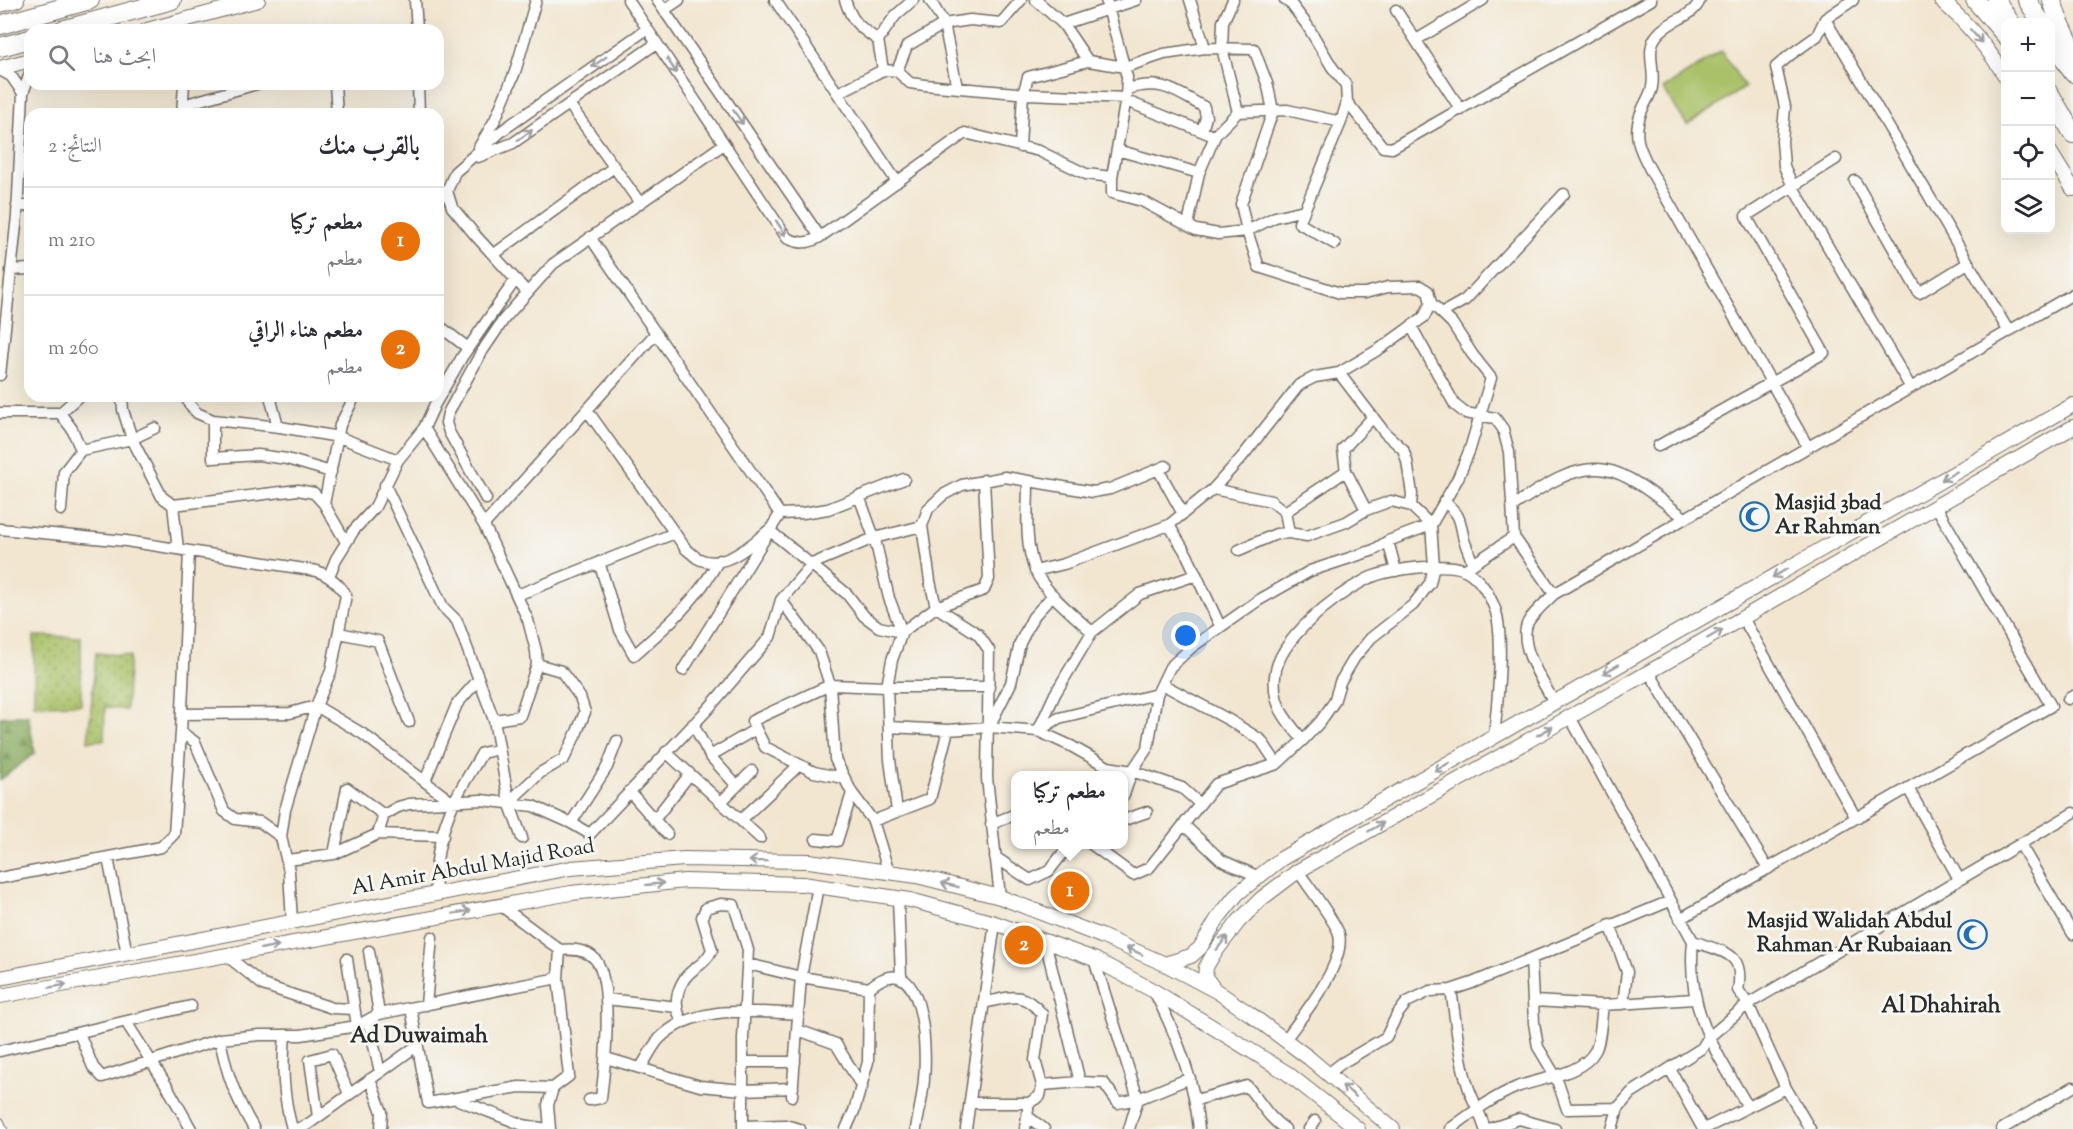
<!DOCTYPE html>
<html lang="ar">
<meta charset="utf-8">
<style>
body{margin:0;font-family:"Sorts Mill Goudy",Amiri,serif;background:#f7f7f7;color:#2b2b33;direction:rtl}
.controls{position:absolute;right:18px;top:18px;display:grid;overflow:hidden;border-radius:12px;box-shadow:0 6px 24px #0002}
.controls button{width:54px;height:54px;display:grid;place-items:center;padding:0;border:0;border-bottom:2px solid #e1e1e2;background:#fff;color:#2b2b33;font:30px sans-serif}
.you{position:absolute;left:1186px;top:636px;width:21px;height:21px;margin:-15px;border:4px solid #fff;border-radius:50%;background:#1a73e8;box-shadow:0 0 0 9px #1a73e833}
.badge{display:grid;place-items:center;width:39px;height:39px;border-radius:50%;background:#1f6fb2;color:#fff;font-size:20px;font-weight:700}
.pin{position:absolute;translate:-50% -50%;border:3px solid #fff;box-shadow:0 2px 6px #0006}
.popup{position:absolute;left:1011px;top:771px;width:117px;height:78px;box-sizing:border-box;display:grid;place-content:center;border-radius:12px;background:#fff;filter:drop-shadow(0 2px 4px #0005);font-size:20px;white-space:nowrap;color:#7c7c81}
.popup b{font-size:22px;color:#2b2b33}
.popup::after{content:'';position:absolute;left:50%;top:100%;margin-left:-12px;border:12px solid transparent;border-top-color:#fff}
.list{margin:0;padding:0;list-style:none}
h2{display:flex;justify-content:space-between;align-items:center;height:78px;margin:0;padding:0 24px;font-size:26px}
h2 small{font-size:20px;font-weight:400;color:#7c7c81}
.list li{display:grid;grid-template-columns:39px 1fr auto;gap:18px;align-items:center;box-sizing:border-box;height:108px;padding:0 24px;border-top:2px solid #e1e1e2}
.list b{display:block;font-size:22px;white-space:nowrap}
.list p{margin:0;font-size:20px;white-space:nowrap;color:#7c7c81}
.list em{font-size:20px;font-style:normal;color:#7c7c81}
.icon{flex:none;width:33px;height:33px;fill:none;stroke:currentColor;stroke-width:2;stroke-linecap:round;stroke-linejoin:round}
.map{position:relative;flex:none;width:2073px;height:1129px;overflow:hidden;direction:ltr}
.search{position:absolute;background:#fff;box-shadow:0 6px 24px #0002;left:24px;top:24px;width:420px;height:66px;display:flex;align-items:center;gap:15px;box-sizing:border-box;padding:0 21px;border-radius:18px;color:#7c7c81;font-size:22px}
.panel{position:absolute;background:#fff;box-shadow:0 6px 24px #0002;left:24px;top:108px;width:420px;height:294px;border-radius:18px;direction:rtl}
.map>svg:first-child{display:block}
</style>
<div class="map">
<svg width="2073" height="1129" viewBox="0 0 2073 1129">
<defs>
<pattern id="grass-dots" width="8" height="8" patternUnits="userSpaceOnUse" patternTransform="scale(1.5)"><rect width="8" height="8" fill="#a9c167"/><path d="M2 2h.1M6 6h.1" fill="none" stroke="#8a9d55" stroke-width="1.8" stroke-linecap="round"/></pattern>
<pattern id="forest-firs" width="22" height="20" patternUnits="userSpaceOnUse" patternTransform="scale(1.5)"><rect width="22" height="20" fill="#86a75c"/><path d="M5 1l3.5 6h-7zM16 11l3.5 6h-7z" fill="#6e884c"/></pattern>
</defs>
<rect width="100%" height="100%" fill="#f6f6f2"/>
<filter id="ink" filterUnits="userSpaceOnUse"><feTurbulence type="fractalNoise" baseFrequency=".0167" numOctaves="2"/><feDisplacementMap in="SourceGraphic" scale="12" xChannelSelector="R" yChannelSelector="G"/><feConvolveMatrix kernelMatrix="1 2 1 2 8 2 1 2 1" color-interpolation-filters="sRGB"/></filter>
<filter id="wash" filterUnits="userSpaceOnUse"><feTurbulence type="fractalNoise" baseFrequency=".008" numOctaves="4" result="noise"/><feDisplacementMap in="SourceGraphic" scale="24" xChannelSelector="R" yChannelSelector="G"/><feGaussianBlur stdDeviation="1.35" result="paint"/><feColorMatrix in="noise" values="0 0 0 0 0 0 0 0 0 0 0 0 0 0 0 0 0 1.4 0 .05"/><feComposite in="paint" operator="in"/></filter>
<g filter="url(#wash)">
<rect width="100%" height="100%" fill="#f2e6d0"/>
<path fill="url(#grass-dots)" stroke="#6a7649" stroke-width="1.5" d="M34,636L81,637V704L34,705Z
M96,653L130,656L126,710L105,707L104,740L88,741Z"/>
<path fill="url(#forest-firs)" stroke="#586944" stroke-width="1.5" d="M28,715L35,753L0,780V717Z"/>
<path fill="#a9c167" stroke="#6a7649" stroke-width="1.5" d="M1721,51L1745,87L1687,125L1663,89Z"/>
</g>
<g filter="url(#ink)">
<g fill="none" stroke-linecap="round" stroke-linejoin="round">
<defs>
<path id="pedestrian" d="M0,1122L3,1129"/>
<path id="minor" d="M415,0L417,30
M628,0L787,238C800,244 807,244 820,237L965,133L1039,151L1086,174L1112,177
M657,0L820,237
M775,0L897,182
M845,0C852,22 859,27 878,40
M930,0L944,24L957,87
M1036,0L1063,24L1088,61
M1106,0L1127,77L1126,98L1112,177V193L1142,201L1196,230L1218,234L1247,231L1275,217L1304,210
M1190,0L1205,48
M1233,0L1223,22L1222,48L1238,112
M1285,0L1291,4L1307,25L1332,67L1346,85L1347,102L1341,122L1299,223L1335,244
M1700,0C1693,18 1670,19 1658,34C1644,49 1656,69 1652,87C1651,94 1646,101 1643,108C1631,134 1639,149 1652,173L1808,447
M1853,0L1825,19L2009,332
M664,10L679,0
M1396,10L1461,110
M1825,19L1817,36L1790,55L1776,67L1785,107L1782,141L1784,166L1793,187L1911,388
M1063,24L1136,0
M1416,40L1483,0
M0,70L11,76L23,93
M883,70L878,40L895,16L913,0
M897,71L907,46L944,24L970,20L1001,23L1021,0
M335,84L337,114
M418,84L419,114
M1127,89C1163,79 1173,90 1204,107L1206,117L1202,131
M838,93L883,70L897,71L910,83L925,85L1027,94L1126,98
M1126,101L1209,134
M1347,102L1383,147L1392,148L1651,0
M569,104L640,203
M183,105L257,84
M182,114L184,84
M479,147L495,120L515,72L536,0
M1020,147L1023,94L1028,77L1088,61L1125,67L1164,54L1205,48L1254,49L1268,86L1273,111L1241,204L1247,231L1259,267L1340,293H1365L1388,287L1420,286L1428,291L1431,303L1424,317L1381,348L1339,373L1315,377L1299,385L1242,457L1213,489L1169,525L1064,564L1035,571
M1117,150L1199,173
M478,157L513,143L657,43
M1855,181L1919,293L1968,263
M438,199L447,191
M17,206H30
M1188,225L1199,173L1216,134L1238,112L1287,110L1341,122
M590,237L780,514
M493,255L614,167
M11,270L30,269
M527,292L476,236L452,207L447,191L455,172L503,130L647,29
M1442,313L1465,300L1564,194
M438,325L468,348
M1411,326L1455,405L1465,413L1495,418L1503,429L1509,452L1514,537L1464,570
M1339,373L1385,433L1403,449L1407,461L1412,494L1411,506
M0,375L17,216L23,93L30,73
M122,396L123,410L132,439L162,497L173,505
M186,396L189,404L197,413L213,420L280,427L339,437L398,460
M270,396L278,427
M587,410L686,549C690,552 694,556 697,558C723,572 751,545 769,530L847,594L864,616L879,627L902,632
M0,413H60L72,429L81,450
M60,413L79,396
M213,420V458L258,455L287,459L331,472
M424,428L484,525L528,620L536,651L537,664L520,716L494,720
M1658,446L1824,353L1746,216L1836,159
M1158,469L1183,514
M1028,481C1028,510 1024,543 1035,570C1043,591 1076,617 1092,632
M385,485L443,607L457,621L494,720L509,802L522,838
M1213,489L1271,501L1285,512L1289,533
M859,496L875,540L889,598L902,632
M486,499L449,432L446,423L448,413L481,353L504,319L553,264L724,144
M1444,501C1462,517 1459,519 1464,540C1467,548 1470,556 1473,564
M324,504L340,425L355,396
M1513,506C1539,489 1573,464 1606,470C1632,474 1664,503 1685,518
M61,510L64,472L81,450L132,439L155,428
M1366,510L1346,471L1343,449L1373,417
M1285,512L1346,471
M484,525L656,333
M1169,525L1187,555L1220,626
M0,529L126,541L317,571C331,577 338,583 346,595L331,671L316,706L285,810L281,837L289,871L292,922
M1514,537L1554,594
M1388,541L1396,571
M178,549L173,505L298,490L314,493L324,504L346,542
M599,562L620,630L634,655C667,626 698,599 719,560
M329,576L336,559L354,530L375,507L398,460L424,428L435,404L462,357L516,279
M517,595L675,533
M781,600L819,651L830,685L835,759L852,793L873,821L930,799L948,730
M1743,618L1856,818
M339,633L378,641L409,722
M683,670L780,514L803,513L828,509L904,479
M1649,672L1768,869
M1162,684L1229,720L1261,740L1277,764
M2068,699L2073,696
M1554,702C1543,682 1517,645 1528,622C1534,612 1546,602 1554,594L2073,294
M182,714L290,713L316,706L363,734L453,803
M1570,717L1693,941C1724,953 1745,951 1738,990L1748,1004L1786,1088L1704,1129
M693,724L710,756L737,786
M990,725L1011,683L1020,643L1033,617L1053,595
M889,727L948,730L989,727L1038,731L1071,746L1108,767L1132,771L1182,788L1200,804
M1038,731L1055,694L1092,632L1140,594L1196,575
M1038,731L1059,718L1157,694
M181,732L195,742L224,811L235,819L260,822L281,837
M1303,740C1286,720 1272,705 1275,676C1278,639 1336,595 1367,579C1385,570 1446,561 1465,570C1479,577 1490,595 1495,609C1505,637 1497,706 1494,737
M666,752L760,838
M710,756L756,729
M843,778L814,772L765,747L752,721L830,685L887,687H989
M425,781L457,704L479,679
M1908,788L1959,879
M629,791L667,834
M1124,795L1132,771L1148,747L1157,694L1170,667L1192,647L1259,600L1310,571L1374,550L1388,541L1431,525L1411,506L1391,501L1366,510L1346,522L1307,536L1289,533L1276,534L1239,550
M509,802L540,773L564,759L577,732L585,712L580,697L561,671L537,664
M721,802L752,771
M897,811L890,760L887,687L892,660L902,632L936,607L984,590L989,579L984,480
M384,815L398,807L409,804L481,800L533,806L571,823L590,834L708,709L770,637L781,600L812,564L874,538L922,526
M654,820L690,774
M741,820L799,765
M1124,820L1147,812
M873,821L889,873
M571,823L607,767L617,741
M991,824L1016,814
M1184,825L1221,860L1259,877
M816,839L837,841L852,793
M1091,844L1133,875L1149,868L1216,784L1277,764L1303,740L1320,722L1334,702L1340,682L1355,657L1371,638L1413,605L1430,583L1434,566L1431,525L1458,478L1470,449L1491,378L1472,354L1452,323L1431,303
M2020,844L2073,934
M334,854L347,788L384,815L378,834
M995,857L1030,880L1049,871L1070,844
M108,858L127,954
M287,860L334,854L378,834L443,836
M0,878L161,847L174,834L181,732L189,551
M436,894C434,864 441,831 454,802C462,785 473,769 482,753L499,749
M1000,897L987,778L989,650L978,634L936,607L930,581L922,526L928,509L943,495L962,485L1005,477L1093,492L1110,489L1166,466
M898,898L901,977
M500,905L560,950L558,978L569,1076L553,1088L548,1105L550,1129
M1680,919L2051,706L1936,506
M1610,924L1627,972L1623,1004
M1045,941L1080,1082
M1693,941C1686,1012 1715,1049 1748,1107
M560,950C572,949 586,949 595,959C614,981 605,1068 601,1098L589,1100
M369,951L379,1014
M226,955L263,985L332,1008L354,1009
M347,959L357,1026
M1094,959L1138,1099L1190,1078
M1531,959L1534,1023L1538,1047L1556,1077L1567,1109L1618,1108
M748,964L801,977L869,988
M1451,990C1456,1021 1459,1061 1469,1089C1474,1103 1481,1115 1485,1129
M1154,991C1177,1036 1194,1079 1199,1129
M606,999L677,1007
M1534,1001L1603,1005L1694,999
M984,1003C1011,997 1022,990 1042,1014L1035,1060L1042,1085
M426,1005L432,937
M411,1008L428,1103L519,1087L553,1088
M368,1020L380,1072
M126,1022L167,1086L191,1129
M683,1022C673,1008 676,991 685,978C694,966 703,967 712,950L702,917L706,908L721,904L734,905L748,950L743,1039V1129
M798,1030L836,1044L862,1087
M79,1033L93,1067L102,1077L220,1039L260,1035H301L357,1026L379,1014L558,978
M285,1035C282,1071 283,1094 292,1129
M220,1039C227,1076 235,1096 254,1129
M1285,1040C1302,1016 1346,964 1339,934C1337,924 1306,883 1298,871
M0,1051L191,1006
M606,1058L700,1086L743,1090L793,1088
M743,1062H795
M641,1067C647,1058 652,1047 659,1039C694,1003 754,1012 799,1014
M1670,1069L1703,1129
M1328,1074L1342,1063L1386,1037L1397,1015L1407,1002L1430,991L1451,990L1472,983L1670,901
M370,1079L382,1112L381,1129
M1786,1088L1810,1129
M792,1096L801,977L818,886
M456,1099L523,1125L547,1129
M1196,1100L1247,1086C1260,1101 1268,1118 1285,1129
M970,1103H1029L1025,1129
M1029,1103L1040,1096L1042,1085L1080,1082L1104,1083L1118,1103L1138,1099L1129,1129
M1027,1116L1044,1129
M318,1117L310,1060L332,1054L349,1094
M744,1126L785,1125L800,1129
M296,1129L307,1125L418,1045
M846,1129L854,1111L868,1062L869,988C924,942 927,1047 924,1079C923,1095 919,1112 916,1129
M966,1129L995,923
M1309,1129L1315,1121
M1450,1129C1470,1114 1493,1097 1517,1087C1540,1078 1582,1075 1595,1051C1601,1041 1601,1017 1603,1005
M1489,1129L1519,1119L1555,1129
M1612,1129L1618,1108L1631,1093L1702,1048L1708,1038L1748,1004L2073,813
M2002,1129L2073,1087"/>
<path id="secondary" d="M1941,0C1966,22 1988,48 2006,77
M0,5L17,0
M147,30L258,0
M0,68L30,60
M2050,152L2073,189
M1165,964L1191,956L1200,948L1218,918L1238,893L1281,859L2073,405
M0,978L571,868L684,859L809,861L917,876L1000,897L1101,936L1165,964L1218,992L1250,1014L1309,1058L1393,1129
M1214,989L1205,977L1206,967L1213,955L1239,921L1261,899L1298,871L1649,672L2073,427
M0,996L571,893L685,881L803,884L910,900L995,923L1094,959L1154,991L1287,1073L1358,1129"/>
<path id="motorway" d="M1975,0L2006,36
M1996,0L2010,22
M2027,0L2041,22
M2052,0L2057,16L2073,50
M0,25L90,0
M62,30L172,0
M2050,37L2073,73
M0,47L30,39
M2050,94L2073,134"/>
</defs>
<use href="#pedestrian" stroke="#716c65" stroke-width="10"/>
<use href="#minor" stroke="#716c65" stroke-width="13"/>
<use href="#secondary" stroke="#716c65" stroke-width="16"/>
<use href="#motorway" stroke="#716c65" stroke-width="20"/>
<use href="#pedestrian" stroke="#fff" stroke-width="8"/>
<use href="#minor" stroke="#fff" stroke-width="10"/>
<use href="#secondary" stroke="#fff" stroke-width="14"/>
<use href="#motorway" stroke="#fff" stroke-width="18"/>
</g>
<defs><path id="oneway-shaft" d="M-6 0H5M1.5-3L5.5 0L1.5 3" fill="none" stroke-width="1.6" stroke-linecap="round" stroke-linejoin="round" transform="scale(1.5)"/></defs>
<g stroke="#a0a0a0">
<use href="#oneway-shaft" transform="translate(1976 36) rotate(49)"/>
<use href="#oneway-shaft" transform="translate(599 62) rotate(145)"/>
<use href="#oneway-shaft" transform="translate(672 66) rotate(56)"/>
<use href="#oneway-shaft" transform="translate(738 117) rotate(55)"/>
<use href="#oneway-shaft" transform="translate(525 135) rotate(-35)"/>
<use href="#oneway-shaft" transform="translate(781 228) rotate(56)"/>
<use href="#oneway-shaft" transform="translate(1949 476) rotate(150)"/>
<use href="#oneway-shaft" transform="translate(1780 573) rotate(150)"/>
<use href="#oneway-shaft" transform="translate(1715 634) rotate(-30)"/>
<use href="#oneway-shaft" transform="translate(1611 669) rotate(150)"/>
<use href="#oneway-shaft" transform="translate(1545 731) rotate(-29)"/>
<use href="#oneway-shaft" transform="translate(1442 767) rotate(150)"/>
<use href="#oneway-shaft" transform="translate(1376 827) rotate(-30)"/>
<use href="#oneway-shaft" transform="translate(758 861) rotate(-179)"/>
<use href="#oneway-shaft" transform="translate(655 884) rotate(-6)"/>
<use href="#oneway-shaft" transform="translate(950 885) rotate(-166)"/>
<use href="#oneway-shaft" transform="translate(462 912) rotate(-10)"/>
<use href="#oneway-shaft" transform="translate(1222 943) rotate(-52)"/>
<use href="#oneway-shaft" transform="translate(270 947) rotate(-11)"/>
<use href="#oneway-shaft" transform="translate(1134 951) rotate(-156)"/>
<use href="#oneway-shaft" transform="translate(58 986) rotate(-10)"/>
<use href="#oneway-shaft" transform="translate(1349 1091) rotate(-140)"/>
</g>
</g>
<defs>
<symbol id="mosque-ring" viewBox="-11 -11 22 22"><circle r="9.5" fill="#f6f6f2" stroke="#1f6fb2" stroke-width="1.5"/><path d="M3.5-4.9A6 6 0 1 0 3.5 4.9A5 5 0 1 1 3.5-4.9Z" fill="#1f6fb2"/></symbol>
</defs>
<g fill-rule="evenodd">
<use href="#mosque-ring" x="1738" y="500" width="33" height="33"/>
<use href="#mosque-ring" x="1956" y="918" width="33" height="33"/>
</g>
<g text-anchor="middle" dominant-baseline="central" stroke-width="6" stroke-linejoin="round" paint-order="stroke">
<g font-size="21" font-weight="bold" fill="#2b2b2b" stroke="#f6f6f2" text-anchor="start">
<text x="1775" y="504">Masjid 3bad<tspan x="1775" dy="24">Ar Rahman</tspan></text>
<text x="1952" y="922" text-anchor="end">Masjid Walidah Abdul<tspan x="1952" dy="24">Rahman Ar Rubaiaan</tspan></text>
</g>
<g font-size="21" fill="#2b2b2b" stroke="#f6f6f2">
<text transform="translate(473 868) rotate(-10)">Al Amir Abdul Majid Road</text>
</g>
<g font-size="22" font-weight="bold" fill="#2b2b2b" stroke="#f6f6f2">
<text x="1941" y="1007">Al Dhahirah</text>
<text x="419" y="1037">Ad Duwaimah</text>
</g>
</g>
</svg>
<div class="controls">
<button>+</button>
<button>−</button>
<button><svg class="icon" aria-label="locate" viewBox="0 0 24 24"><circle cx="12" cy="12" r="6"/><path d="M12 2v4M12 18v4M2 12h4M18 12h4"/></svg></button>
<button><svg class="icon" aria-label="layers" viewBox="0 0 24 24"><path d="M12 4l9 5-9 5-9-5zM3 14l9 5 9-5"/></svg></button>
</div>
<div class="you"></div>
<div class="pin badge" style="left:1070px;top:891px;background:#e8710a">1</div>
<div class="popup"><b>مطعم تركيا</b>مطعم</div>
<div class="pin badge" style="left:1024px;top:945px;background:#e8710a">2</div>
<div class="search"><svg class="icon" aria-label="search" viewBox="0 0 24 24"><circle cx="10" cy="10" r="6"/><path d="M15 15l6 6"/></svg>ابحث هنا</div>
<section class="panel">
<h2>بالقرب منك<small>النتائج: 2</small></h2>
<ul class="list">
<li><span class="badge" style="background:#e8710a">1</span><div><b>مطعم تركيا</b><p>مطعم</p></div><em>210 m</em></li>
<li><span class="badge" style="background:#e8710a">2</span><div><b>مطعم هناء الراقي</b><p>مطعم</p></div><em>260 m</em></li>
</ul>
</section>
</div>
